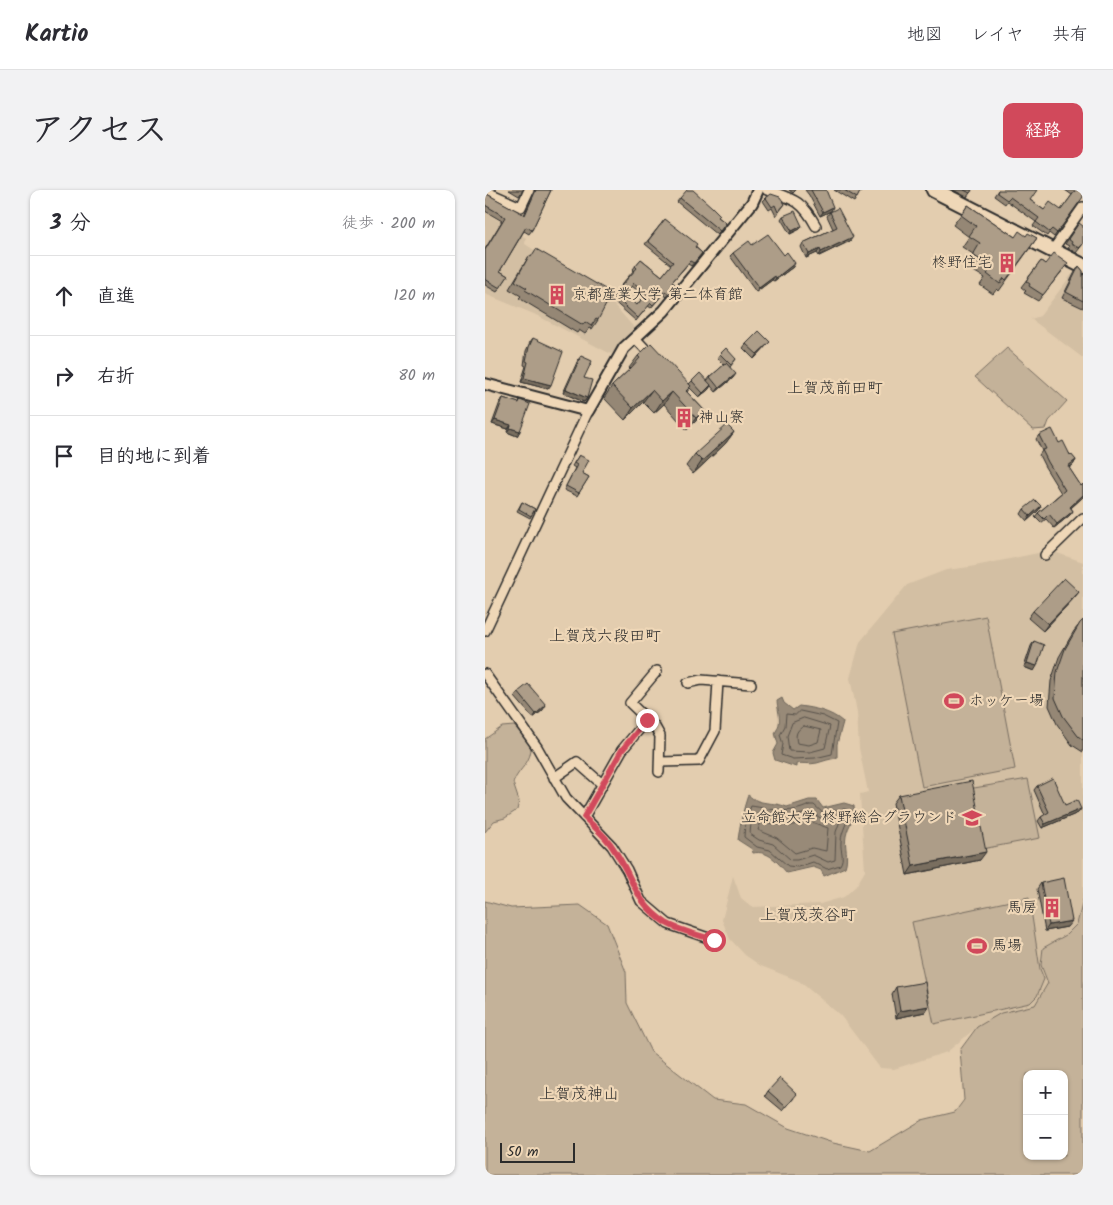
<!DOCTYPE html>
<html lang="ja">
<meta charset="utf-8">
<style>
body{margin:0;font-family:Kalam,"Klee One",sans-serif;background:#f2f2f3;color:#2b2b33}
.controls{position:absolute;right:15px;bottom:15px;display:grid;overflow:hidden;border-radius:10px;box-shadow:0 1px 4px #0004}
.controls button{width:45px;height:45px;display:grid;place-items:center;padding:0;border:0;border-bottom:1px solid #e1e1e2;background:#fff;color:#2b2b33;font:25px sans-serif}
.scale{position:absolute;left:15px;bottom:12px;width:75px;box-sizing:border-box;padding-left:5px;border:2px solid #2b2b2b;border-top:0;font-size:14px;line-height:18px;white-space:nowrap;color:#2b2b2b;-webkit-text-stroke:4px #efd7b7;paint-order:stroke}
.stop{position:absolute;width:15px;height:15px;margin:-11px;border:4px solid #d1495b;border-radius:50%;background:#fff}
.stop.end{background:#d1495b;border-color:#fff;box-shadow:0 1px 5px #0008}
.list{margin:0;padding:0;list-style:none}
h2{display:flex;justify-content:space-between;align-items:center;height:65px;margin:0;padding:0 20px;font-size:21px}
h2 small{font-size:16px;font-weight:400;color:#7c7c81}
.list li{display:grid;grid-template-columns:32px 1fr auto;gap:15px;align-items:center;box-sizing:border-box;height:80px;padding:0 20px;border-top:1px solid #e1e1e2}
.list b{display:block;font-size:19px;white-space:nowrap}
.list em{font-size:16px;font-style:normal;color:#7c7c81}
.icon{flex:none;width:28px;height:28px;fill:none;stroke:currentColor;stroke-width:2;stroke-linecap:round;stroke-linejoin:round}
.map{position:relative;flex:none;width:598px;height:985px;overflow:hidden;border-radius:10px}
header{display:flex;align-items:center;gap:30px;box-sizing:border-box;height:70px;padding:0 25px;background:#fff;border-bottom:1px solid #e1e1e2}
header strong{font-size:24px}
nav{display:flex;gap:28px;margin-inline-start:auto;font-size:18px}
.intro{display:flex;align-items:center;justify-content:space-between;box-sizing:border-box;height:120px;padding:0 30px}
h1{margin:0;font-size:35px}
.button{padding:12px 22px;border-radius:10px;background:#d1495b;color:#fff;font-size:18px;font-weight:700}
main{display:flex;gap:30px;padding:0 30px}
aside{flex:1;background:#fff;border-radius:10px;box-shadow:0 1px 4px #0004}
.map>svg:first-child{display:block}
</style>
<header>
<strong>Kartio</strong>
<nav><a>地図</a><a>レイヤ</a><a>共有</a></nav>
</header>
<div class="intro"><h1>アクセス</h1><a class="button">経路</a></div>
<main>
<aside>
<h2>3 分<small>徒歩 · 200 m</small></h2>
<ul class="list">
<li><svg class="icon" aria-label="ahead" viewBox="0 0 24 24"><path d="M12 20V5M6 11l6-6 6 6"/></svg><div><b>直進</b></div><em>120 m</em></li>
<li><svg class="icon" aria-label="right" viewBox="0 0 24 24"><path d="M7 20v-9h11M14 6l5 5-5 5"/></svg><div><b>右折</b></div><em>80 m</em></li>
<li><svg class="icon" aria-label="arrive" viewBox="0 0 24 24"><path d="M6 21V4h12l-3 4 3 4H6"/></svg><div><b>目的地に到着</b></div></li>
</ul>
</aside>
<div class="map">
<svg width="598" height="985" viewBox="0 0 598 985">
<rect width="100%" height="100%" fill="#e3cdaf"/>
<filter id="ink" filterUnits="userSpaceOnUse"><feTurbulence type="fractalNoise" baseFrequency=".02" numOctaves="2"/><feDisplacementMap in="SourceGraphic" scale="10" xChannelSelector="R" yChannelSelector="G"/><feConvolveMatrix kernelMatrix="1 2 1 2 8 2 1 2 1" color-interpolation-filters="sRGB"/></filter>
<g filter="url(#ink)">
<path fill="#d3bfa3" d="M0,22L41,48L40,54L122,107L152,141L126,164L49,124L0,104Z
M594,81L598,83V168L546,129L555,126L587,84Z
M558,362L565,365L572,363L598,372V710L592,734L581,745L558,758L556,775L563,793L550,816L516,823L492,837L462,862L409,879L395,878L355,825L314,791L276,776L260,765L245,749L237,730L248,686L256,708L267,717L335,714L359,707L371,696L380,681L375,604L383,602L374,558L372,522L365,488L375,452L422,395L461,380L485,377Z"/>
<path fill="#c4b299" stroke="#786e62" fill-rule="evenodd" d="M522,158L582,211L564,231L561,239L548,240L490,187Z
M501,426L530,579L437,597L407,444Z
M29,536L46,554C47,574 35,576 28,593L34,611L32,620L20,628L9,631L0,642V549L17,537Z
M543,589L555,648L497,659L483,599Z
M544,707L555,779L559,789L552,806L545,813L449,834L427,732Z
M598,710V985H0V711L26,718L95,715L122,734L141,782L142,813L166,862L228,910L261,914L303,938L348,953L385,961L437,930L470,922L479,910L475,860L492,837L516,823L550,815L563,793L556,775L558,758L581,745L592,734ZM542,884H579V966H542Z"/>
<path fill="#988a78" stroke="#6c6459" d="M297,508L299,513L308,520L314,516C329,518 346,521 358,532L352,554V568C344,569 339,571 332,573C324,575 318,572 311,574V577L290,570L288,563L293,554L290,543C298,531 293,524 292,511Z
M263,605C275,616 288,611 302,617L324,610H332L338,618L359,613L369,616C371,628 363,635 361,646C359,657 364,666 360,677L339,686L336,680L328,677L302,683C292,672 284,660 268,663L267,659L253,650C255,634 258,620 263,605Z"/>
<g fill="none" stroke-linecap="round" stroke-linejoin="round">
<path stroke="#57514a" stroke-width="1" d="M315,521L338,526L352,533L347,564L330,568L308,569L296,565L298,554L295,545L300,536L301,524L310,525Z
M319,528L345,536L340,558L325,562L304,561L302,546L307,533Z
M319,536L336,540L333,552L324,555L312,553C310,545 311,540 319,536Z
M324,615H329L338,623L359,619L364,621C364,632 356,640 356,652C355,661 360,667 355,675L342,679L328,672L313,677L303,676L285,660L272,657L259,647L260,632L266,616C287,619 305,625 324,615Z
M326,622L337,629L356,628L351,642L350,670L343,672L328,665L312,670H306L288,654L274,650L265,644L266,633L272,624L303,628Z
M324,631L343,638L341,661L327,658L310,663L292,648L273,640L276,632L304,636Z"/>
<defs>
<path id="minor" d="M282,0C308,9 317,10 331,36
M0,1L36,17L44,0
M567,61L598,17
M150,148L167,166
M560,365L598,328
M0,441L103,221
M172,481L145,513L170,537L175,546L174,582
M0,484L52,557L81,608L127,656L142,680L156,711L183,734L229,750
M203,493L216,490L266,494
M175,572L214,571L230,541L233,491
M69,588L92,572L117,594
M99,627L137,560L162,530"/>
<path id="tertiary" d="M0,194L103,221L139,158L179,121L267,13L273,0"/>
<path id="primary" d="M449,0L598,76"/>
</defs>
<use href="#minor" stroke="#2b2b2b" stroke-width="12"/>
<use href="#tertiary" stroke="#2b2b2b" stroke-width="14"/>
<use href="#primary" stroke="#2b2b2b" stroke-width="18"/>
<use href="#minor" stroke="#efd7b7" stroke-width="9"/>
<use href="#tertiary" stroke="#efd7b7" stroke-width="10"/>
<use href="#primary" stroke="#efd7b7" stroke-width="14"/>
</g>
<path fill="#958775" stroke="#2b2b2b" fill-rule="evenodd" d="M24,0H38L34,6Z
M50,0H66L47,40L44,44L39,41L15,81L23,86L12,102L0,95V59L17,31L0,21V3L39,25Z
M304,0H311L308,3Z
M320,0H341L346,21L335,26L324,5Z
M349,0H376L369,12Z
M468,0H487L482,7Z
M513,0L545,10L559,20H576L587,5L580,0H598L593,13L569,47L564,43L562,46L548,36L551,32L522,11L520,14L509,6Z
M195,8L233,27L241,33L232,45L192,12Z
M281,8L300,14L291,26L287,18L284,20L278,11Z
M483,15L530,47L541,46L552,48L514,101L512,99L508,104L495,95L500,88L480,76L488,64L477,57L484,47L468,35Z
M345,22L365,51L334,66L332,63L321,68L316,57L318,53L348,39L342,26Z
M298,26L315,39L305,44L296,29Z
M180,29L217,63L206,76L203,74L187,92L191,95L182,107L178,104L166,118L163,116L151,131L125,108L149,80L148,79L156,69L177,86L186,75L160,54ZM147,96L159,106L152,115L140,105Z
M594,33L598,54L591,63L583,58L584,56L580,54Z
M267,55L299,65L308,77L289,91L287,90L271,102L245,66L248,63Z
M44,66L113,130L107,139L105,138L100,144L94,140L92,143L34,108L36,106L24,99Z
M556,71L560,74L578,80L553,111L539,103L541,101L536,97Z
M594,76L598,81V118L577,108L590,82Z
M48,148L63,199L36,192L41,176L39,175L41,161L45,152Z
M261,154L281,156L269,169L258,158Z
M235,164L251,169L245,177L248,188L231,202L226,196L223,200L214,207L205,198L202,202L219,220L210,232L202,240L179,214L169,223L158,212L140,230L119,208L127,196L145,179L144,178L153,166L204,194L207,191H222L225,187L239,175L232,168Z
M96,166L102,208L99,212L78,203L93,170Z
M18,208L33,213L35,210V241L32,246L22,242L23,239L7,234L15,212Z
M249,242L240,254L208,284L201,276L210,264Z
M554,245L574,253L591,270L588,275L584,278L596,296L598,294V307L586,318L588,321L585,325L569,338L561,329L556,333L550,327L553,323L576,303L560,277L554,265L557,261L551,249Z
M94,265L97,283L104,287L92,306L79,300L90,278L87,276Z
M37,312L50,319L45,328L32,321Z
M556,316L553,321L542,331L536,324L539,319Z
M589,408L558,441L543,428L548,421Z
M598,430V562L587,555L572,534L564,516L566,491L574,467L589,441Z
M549,451V481L539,477L546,456Z
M33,502L58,520L48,528L30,507Z
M552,596L580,615L596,619L593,623L557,638L553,631L556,627L560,625L549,600Z
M414,605L495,670L422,685L408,613Z
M556,693L582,737L560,741L552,699Z
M411,797L444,816L440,822L411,828L407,804Z
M283,901L309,908L298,921L280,906Z"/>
<path fill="#796e5f" stroke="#2b2b2b" d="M348,17L346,21L335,26L338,22Z
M317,36L315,39L305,44L307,41Z
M368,47L365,51L334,66L336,62Z
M335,59L332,63L321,68L324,64Z
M310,73L308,77L289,91L291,88Z
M290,86L287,90L271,102L274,98Z
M285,152L281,156L269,169L272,164Z
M251,184L248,188L231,202L234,198Z
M39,188L66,195L63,199L36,192Z
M226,195L223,200L214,207Z
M81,199L102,208L99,212L78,203Z
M167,200L158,212L140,230L148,218Z
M187,202L179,214L169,223L177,211Z
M219,220L210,232L202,240L211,228Z
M10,230L26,235L23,239L7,234Z
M25,238L35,241L32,246L22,242Z
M249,242L240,254L208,284L217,271Z
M591,270L588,275L580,280L583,276Z
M598,305V307L582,321L585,317Z
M556,316L553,321L542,331L545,326Z
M588,321L585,325L569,338L572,334Z
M594,402L589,408L558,441L563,434Z
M542,473L552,476L549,481L539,477Z
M61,515L58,520L48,528L51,524Z
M596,619L593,623L557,638L560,634Z
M501,662L495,670L422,685L428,676Z
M587,731L582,737L560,741L564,735Z
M444,816L440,822L411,828L415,821Z"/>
<path fill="#ad9d88" stroke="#2b2b2b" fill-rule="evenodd" d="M51,0H66L47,40L41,37L15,81L23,86L15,98L0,89V60L20,27L0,15V3L40,25Z
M202,0H208L227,17L235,25L233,27L241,33L235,41L195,8Z
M326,0H341L348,17L338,22Z
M359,0H376L372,8Z
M479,0H487L485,3Z
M513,0H552L545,10L559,20L565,12L576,20L590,1L589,0H598V7L572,43L567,39L564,42L551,32L554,28L525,7L522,10L512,3Z
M286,4L295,7L300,14L293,22L290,15L287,17L281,8Z
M483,15L530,47L534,41L541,46L543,43L552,48L521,90L519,88L515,94L502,84L507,78L488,65L495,53L484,46L491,36L476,25Z
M353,18L368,47L336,62L335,59L324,64L318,53L352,37L345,22Z
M310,21L317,36L307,41L298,26Z
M180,29L212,54L210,57L217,63L209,73L205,71L187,92L191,95L184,104L180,101L168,115L166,113L153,128L128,105L152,78L150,76L156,69L177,86L188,72L163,51ZM149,93L162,103L152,115L140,105Z
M594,33L598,36V54L594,58L586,54L587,52L583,49Z
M283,44L299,65L302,62L310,73L291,88L290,86L274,98L248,63L264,51L267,55Z
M51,59L127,103L113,130L111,129L106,136L100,132L98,135L40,100L42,98L30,91L44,66L46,67Z
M569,63L583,73L558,105L544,96L545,94L541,91L556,71L560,74Z
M594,76L598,81V111L581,102Z
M274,141L285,152L272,164L261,154Z
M48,148L78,162L66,195L39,188L43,172L41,171L44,157Z
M166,153L206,196L201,201L219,220L211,228L187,202L177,211L167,200L148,218L127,196L145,179L155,168L153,166Z
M241,158L251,169L246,175L235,164Z
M96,166L107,171L99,188L107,190L102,208L81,199Z
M241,173L251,184L234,198L225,187Z
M215,183L226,195L218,203L207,191Z
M18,208L34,213L35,210L45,214L35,241L25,238L26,235L10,230Z
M242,235L249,242L217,271L210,264Z
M567,239L574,253L578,251L585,265L586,264L591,270L583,276L596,296L598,294V305L585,317L588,321L572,334L564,324L559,329L553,323L580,300L563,272L557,260L561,259L554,245Z
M94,265L104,270L97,283L104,287L94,303L81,296L92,275L89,273Z
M550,310L556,316L545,326L539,319Z
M37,312L50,319L46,326L34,319Z
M579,388L594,402L563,434L548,421Z
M598,430V550L593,546L578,526L570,508L572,482L580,459L595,433Z
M549,451L559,455L552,476L542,473Z
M43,494L61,515L51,524L33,502Z
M568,588L580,615L592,610L596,619L560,634L556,627L564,622L552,596Z
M487,591L501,662L428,676L414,605Z
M579,688L587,731L564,735L556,693Z
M440,792L444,816L415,821L411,797Z
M295,888L312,904L301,917L283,901Z"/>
</g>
<g fill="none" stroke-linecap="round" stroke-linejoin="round" filter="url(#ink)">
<path stroke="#d1495b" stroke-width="6" d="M162,530L137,560L99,627C109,637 121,646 128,658C149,688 149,712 181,733C195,741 214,745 229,750"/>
</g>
<defs>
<symbol id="building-bare" viewBox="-9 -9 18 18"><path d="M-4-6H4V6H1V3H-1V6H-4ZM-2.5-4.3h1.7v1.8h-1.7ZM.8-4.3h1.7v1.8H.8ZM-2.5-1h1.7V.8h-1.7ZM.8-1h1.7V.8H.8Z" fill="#d1495b" stroke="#efd7b7" stroke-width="2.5" paint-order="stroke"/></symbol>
<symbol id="stadium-bare" viewBox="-9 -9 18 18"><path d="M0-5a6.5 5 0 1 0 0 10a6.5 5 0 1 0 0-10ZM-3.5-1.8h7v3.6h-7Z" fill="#d1495b" stroke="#efd7b7" stroke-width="2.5" paint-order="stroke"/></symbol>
<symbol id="university-bare" viewBox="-9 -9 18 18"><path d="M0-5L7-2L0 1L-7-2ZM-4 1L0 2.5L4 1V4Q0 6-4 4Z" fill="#d1495b" stroke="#efd7b7" stroke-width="2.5" paint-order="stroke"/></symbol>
</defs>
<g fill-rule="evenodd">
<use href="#building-bare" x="508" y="59" width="28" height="28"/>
<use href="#building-bare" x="58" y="91" width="28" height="28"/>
<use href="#building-bare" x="185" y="214" width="28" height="28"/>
<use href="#stadium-bare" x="455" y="497" width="28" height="28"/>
<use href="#university-bare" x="473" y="614" width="28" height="28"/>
<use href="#building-bare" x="553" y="704" width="28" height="28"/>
<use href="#stadium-bare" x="478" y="742" width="28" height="28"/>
</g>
<g text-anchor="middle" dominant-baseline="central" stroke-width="4.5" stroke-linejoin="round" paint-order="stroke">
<g font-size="15" fill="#2b2b2b" stroke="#efd7b7" text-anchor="start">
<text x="507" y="73" text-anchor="end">柊野住宅</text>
<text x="87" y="105">京都産業大学 第二体育館</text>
<text x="214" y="228">神山寮</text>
<text x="484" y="511">ホッケー場</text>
<text x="472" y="628" text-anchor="end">立命館大学 柊野総合グラウンド</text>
<text x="552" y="718" text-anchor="end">馬房</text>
<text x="507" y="756">馬場</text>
</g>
<g font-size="16" fill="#2b2b2b" stroke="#efd7b7">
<text x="350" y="198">上賀茂前田町</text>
<text x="120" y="446">上賀茂六段田町</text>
<text x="323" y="725">上賀茂茨谷町</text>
<text x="94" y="904">上賀茂神山</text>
</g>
</g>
</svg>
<div class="controls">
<button>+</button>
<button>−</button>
</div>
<div class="scale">50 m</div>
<div class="stop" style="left:229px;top:750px"></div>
<div class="stop end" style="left:162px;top:530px"></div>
</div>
</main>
